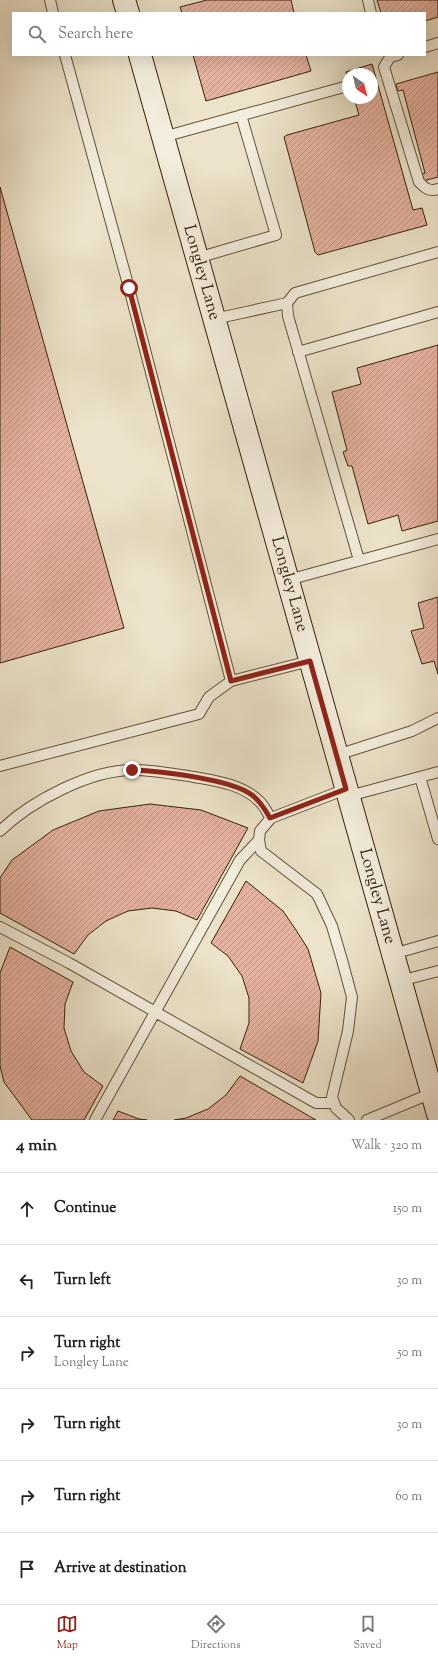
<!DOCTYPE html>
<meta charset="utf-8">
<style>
body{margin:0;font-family:"Sorts Mill Goudy",serif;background:#f6f6f6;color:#222}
.compass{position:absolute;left:342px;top:68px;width:36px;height:36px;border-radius:50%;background:#fff;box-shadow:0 4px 16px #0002;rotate:145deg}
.stop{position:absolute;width:12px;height:12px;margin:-9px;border:3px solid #8f2418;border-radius:50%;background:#fff}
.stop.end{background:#8f2418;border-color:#fff;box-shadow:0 1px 4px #0008}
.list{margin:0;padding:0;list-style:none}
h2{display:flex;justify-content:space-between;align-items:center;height:52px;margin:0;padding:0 16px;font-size:17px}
h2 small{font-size:13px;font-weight:400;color:#767676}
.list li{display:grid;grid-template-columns:26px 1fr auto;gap:12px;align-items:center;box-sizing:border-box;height:72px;padding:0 16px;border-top:1px solid #e0e0e0}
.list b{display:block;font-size:15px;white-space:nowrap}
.list p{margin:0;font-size:13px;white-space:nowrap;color:#767676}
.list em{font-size:13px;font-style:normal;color:#767676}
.icon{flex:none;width:22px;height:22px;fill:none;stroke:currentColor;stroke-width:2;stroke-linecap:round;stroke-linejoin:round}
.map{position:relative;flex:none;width:438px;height:1120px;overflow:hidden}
.search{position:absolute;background:#fff;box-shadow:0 4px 16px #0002;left:12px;right:12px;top:12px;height:44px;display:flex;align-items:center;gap:10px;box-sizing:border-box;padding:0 14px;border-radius:0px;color:#767676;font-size:15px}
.sheet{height:484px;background:#fff}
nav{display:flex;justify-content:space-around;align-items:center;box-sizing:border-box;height:56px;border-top:1px solid #e0e0e0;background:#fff;font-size:11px;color:#767676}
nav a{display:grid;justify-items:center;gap:2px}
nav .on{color:#8f2418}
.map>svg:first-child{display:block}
</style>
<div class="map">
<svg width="438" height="1120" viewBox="0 0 438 1120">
<defs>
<pattern id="building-hatch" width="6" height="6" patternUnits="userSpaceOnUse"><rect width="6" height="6" fill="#e4b2a0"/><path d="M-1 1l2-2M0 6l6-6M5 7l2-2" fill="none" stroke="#c49988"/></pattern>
</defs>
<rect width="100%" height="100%" fill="#ece3ca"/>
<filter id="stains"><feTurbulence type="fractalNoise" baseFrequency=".005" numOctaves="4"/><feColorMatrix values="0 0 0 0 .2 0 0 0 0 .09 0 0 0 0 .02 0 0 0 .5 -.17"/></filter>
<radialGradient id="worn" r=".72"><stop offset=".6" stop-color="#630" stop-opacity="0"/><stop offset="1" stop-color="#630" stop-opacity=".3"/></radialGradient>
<path fill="url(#building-hatch)" stroke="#3a2106" d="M207,0H291L294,13H182L180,7Z
M377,0H438V17L425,21V13H381Z
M193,55H306L311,71L206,101Z
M372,64L413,210L422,208L427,225L318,255L315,252L284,137L287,135L359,115L354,98H372V74H348V77L346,72Z
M438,72V177L423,181L421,174L425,173L403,90L398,91L396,84Z
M0,187L124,628L0,663Z
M438,345V521L402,531L398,515L368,524L352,466H348L343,452L347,450L332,392L361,384L357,368Z
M438,597V674L434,661L422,664L411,631L424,628L418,603Z
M150,804L201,810L248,828L197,920L176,911L152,908L128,911L106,921L88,935L74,954L0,913V878L12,860L53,830L99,811Z
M246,881L283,911L296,930L308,949L321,993L318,1041L303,1083L240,1049L249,1023V998L242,976L228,956L211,943Z
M10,947L73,982L65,1004L64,1028L71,1051L84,1072L103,1086L84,1120H32L4,1082L0,1066V973Z
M240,1076L316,1120H174L186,1118L208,1109L226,1095Z
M118,1111L139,1119L147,1120H113Z"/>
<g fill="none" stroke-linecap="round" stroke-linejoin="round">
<defs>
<path id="service" d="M50,0L53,13
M368,0L371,13
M425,47L438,43
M65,55L129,288L231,681
M398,55L390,57L384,67L419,182C425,188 429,192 438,189
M163,137L344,87
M197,258L276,235L241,115
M214,319L287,303
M298,352L438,312
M359,560L288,316L287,303L295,293L438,252
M288,580L438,539
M337,755L412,731L438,718
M0,766L199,714L209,697L231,681L310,661
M420,777L438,839
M346,789L271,818L260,831L259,840L261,851L317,894L332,926L342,960L352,997L348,1031L332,1097L336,1108L349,1120
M349,796L438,772
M0,831C31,801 90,770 133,770C154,770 174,774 194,777C216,781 242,784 259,801C264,805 267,813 271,818
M0,927L69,963L316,1103H334
M393,954L438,941
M400,981L438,971
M95,1120L240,860L259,840
M367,1120L432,1093"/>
<g id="secondary">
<path d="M124,0L128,13"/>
<path id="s1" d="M140,55L438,1114"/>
</g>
</defs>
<use href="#service" stroke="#665237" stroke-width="12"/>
<use href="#secondary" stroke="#3a2106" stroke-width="24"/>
<use href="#service" stroke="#f3eddd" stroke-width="10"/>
<use href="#secondary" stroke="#f3eddd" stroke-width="22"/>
</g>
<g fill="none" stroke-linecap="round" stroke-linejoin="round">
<path stroke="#8f2418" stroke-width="5" d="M129,288L231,681L310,661L346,789L270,818C265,809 260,801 252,795C231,779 159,771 132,770"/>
</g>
<g text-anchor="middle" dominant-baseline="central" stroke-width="4" stroke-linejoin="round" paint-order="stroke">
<g font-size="17" fill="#3a2106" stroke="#f3eddd">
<text stroke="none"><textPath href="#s1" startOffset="226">Longley Lane</textPath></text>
<text stroke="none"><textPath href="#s1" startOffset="550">Longley Lane</textPath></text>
<text stroke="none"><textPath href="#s1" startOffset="874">Longley Lane</textPath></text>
</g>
</g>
<rect width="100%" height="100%" filter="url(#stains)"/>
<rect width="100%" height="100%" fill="url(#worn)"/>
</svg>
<svg class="compass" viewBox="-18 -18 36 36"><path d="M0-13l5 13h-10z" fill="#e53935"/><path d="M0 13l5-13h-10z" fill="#767676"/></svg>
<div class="stop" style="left:129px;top:288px"></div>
<div class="stop end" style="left:132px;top:770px"></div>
<div class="search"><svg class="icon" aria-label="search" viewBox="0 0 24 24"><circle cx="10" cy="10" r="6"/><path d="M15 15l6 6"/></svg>Search here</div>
</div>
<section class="sheet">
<h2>4 min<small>Walk · 320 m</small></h2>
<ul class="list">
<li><svg class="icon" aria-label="ahead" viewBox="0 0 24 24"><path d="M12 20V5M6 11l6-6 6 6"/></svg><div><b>Continue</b></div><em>150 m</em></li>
<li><svg class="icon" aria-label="left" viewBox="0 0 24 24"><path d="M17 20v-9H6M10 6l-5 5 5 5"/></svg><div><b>Turn left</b></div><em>30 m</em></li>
<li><svg class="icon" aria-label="right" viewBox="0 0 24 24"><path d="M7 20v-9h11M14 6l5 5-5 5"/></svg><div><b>Turn right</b><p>Longley Lane</p></div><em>50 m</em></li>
<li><svg class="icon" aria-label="right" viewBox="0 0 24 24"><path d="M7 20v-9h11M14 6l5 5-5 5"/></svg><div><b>Turn right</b></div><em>30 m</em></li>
<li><svg class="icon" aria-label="right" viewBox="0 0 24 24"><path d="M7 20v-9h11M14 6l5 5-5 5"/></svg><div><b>Turn right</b></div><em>60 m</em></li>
<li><svg class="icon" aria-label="arrive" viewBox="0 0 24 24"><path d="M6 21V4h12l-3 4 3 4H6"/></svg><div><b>Arrive at destination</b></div></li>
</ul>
</section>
<nav>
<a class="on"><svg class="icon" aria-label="map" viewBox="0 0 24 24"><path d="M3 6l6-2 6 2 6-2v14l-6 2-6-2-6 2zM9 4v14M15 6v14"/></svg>Map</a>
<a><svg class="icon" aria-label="directions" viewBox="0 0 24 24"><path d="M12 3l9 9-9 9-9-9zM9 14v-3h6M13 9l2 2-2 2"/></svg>Directions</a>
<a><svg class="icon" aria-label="saved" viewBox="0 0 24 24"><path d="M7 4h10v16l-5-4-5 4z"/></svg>Saved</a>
</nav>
